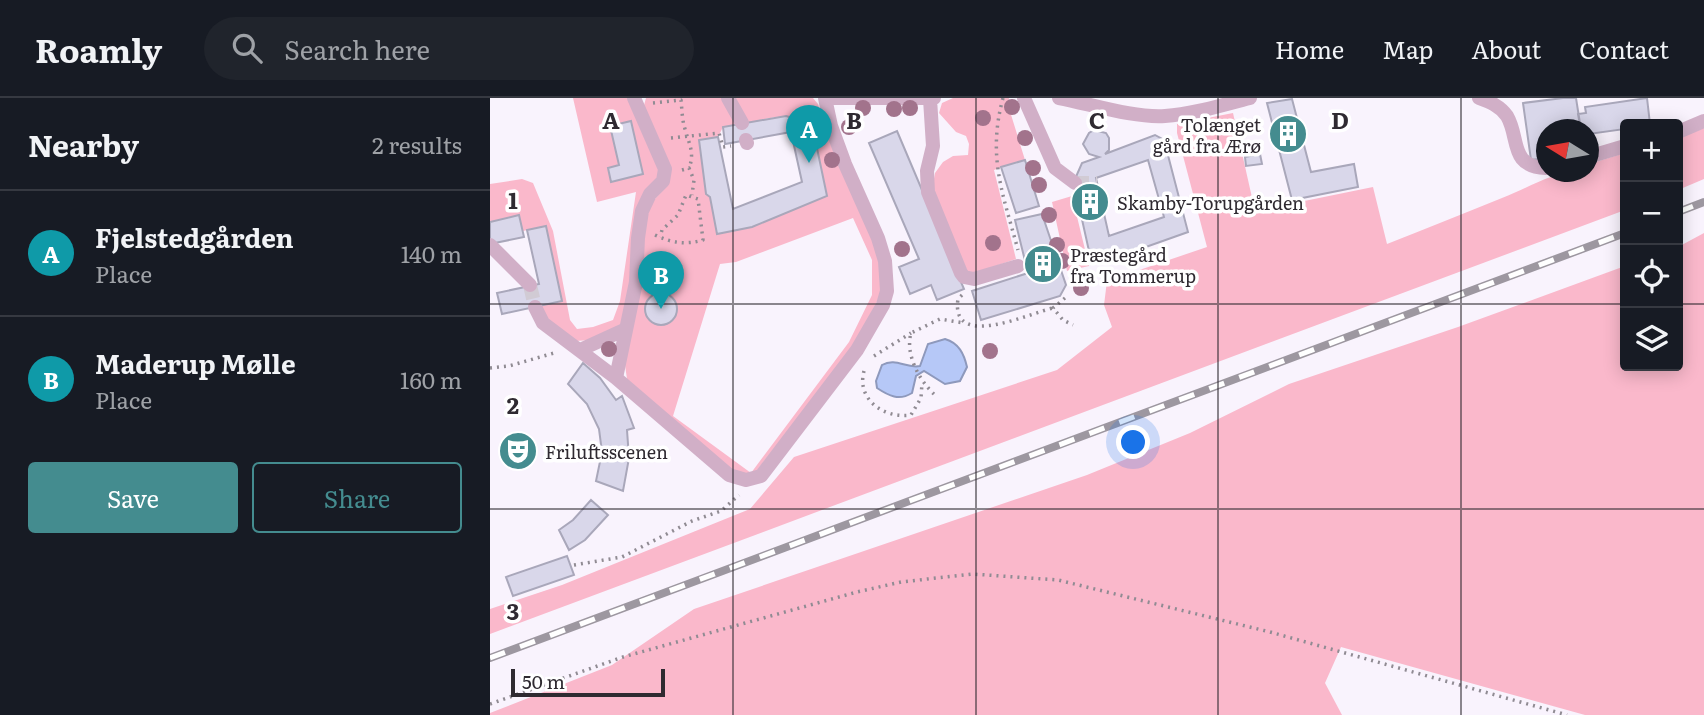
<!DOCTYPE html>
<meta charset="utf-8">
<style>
body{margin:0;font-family:Literata,serif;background:#20242c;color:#f1f3f6}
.controls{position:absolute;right:21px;top:21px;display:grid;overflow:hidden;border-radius:7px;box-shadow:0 4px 18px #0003}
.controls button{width:63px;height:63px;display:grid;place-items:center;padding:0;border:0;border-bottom:2px solid #363941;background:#171b24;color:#f1f3f6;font:35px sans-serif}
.compass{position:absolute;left:1046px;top:21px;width:63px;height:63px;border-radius:50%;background:#171b24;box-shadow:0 4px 18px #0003;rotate:281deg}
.scale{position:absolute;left:21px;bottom:18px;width:154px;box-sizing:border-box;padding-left:7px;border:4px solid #2f2a31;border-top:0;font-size:19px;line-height:24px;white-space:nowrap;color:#2f2a31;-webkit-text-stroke:5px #fff;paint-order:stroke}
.you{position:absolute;left:644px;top:345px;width:24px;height:24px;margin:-18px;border:5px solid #fff;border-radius:50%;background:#1a73e8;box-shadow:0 0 0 10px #1a73e833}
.badge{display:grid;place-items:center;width:46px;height:46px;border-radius:50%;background:#448c8f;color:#fff;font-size:23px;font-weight:700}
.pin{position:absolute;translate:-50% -58px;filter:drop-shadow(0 2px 4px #0008)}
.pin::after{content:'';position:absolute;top:37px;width:24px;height:21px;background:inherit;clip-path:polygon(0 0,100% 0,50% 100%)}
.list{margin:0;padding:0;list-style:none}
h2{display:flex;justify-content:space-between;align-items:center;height:91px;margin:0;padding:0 28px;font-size:30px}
h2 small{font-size:23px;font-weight:400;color:#9ea1a6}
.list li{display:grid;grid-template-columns:46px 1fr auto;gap:21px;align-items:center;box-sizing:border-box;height:126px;padding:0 28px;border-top:2px solid #363941}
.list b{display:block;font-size:26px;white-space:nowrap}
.list p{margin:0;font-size:23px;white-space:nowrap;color:#9ea1a6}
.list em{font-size:23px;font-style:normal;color:#9ea1a6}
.actions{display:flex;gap:14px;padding:21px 28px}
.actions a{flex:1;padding:16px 0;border:2px solid #448c8f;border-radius:7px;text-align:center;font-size:24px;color:#448c8f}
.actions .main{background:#448c8f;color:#fff}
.icon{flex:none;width:38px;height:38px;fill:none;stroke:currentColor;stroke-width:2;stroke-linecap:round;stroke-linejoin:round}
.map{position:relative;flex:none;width:1214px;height:617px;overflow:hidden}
header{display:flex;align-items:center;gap:42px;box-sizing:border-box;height:98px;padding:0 35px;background:#171b24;border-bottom:2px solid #363941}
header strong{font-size:33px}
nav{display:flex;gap:38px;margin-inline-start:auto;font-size:24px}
.search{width:490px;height:63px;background:#20242c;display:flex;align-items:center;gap:18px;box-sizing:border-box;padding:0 24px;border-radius:38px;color:#9ea1a6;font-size:26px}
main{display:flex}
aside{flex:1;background:#171b24}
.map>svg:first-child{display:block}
</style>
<header>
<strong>Roamly</strong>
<div class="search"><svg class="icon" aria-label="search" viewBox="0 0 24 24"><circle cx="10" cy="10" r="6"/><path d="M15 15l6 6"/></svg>Search here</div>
<nav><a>Home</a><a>Map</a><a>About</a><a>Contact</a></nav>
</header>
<main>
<aside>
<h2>Nearby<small>2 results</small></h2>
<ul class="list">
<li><span class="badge" style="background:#0f9aa8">A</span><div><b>Fjelstedgården</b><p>Place</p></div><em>140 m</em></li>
<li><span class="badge" style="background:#0f9aa8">B</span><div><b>Maderup Mølle</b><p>Place</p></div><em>160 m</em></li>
</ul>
<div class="actions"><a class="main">Save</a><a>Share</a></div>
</aside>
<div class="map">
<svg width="1214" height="617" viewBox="0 0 1214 617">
<rect width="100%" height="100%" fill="#f9f3fd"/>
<path fill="#fab8cb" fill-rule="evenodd" d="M83,0H137L167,59L169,75L144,165L133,227L100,242L86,243L58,225L49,208L72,202L56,128L33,133L29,117L0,124V86L32,81L43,85L63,133L80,222L87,231L103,229L123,222L130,203L146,94L107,104ZM140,23L153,76L121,84L118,70L129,67Z
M156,0H236L249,26L233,29L228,39L209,43L216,95L220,99L228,136L262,129L337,98L323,30C303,11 279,21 255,25L241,0H323L328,6L341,42L389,153L393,192L363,250L264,376L244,374L137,281L135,267L158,108L177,88L153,11ZM363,120L382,162V197L359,244L261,375L183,318L230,166L246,164ZM169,195L179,198C187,205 188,213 182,221L173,226L160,222L155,210L159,200Z
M463,0H519L518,7L535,62L504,72L526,161L479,177L442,92L445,75L453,64L463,58L478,57L479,46L476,38L466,34L449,15L452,5Z
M743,15L765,113L883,89L897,146C936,131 974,115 1012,100C1048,86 1058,74 1098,74L1099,66L1135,55V112L0,536V511L72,487L260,411L304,359L567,272L622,229L614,207L617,183L717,149L687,35V26Z
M1214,30V81L1188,92V40Z
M582,98L599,168L577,173L562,104Z
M1214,135V617H1095L851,549L835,585L852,617H0V615L122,567L204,511L597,377L700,335L799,286L968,229L1135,168V268H1188V149Z"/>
<path fill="#b6c8f7" stroke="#8e99bc" stroke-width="2" d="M455,241C469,245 474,256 477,269L470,283L455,286L434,273L426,278L422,295C409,303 399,298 387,290L386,283L392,267C406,259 416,271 430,268L438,246Z"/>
<path fill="#d9d7ea" stroke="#a9a7ba" stroke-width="2" fill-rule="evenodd" d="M1073,0H1086L1091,32H1056V60L1041,62L1033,5Z
M1157,0L1160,26H1135V31L1099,36L1098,32H1091L1088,16L1096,15L1095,9Z
M802,1L821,74L864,66L868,89L802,102L777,5Z
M296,18L316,24L323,31L337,98L262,129L227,136L220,99L216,96L209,42L228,39L243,111L312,84L301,34L235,46L233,29Z
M141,23L153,76L121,84L118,70L129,67L120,28Z
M604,32L616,35L619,40V52L615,56L665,37L674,42L698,134L608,166L601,162L585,90V81L592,65L609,59L599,56L593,46L599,35ZM658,62L674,119L619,138L606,80Z
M407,33L474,191L447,202L441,187L420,196L409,169L429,161L379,45Z
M770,56L772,66L756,68L755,59Z
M535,62L549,108L526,115L511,69Z
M552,116L576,187L570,198L491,222L482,193L538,175L525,122Z
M29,117L34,139L0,146V124Z
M56,128L72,203L12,216L7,195L49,186L37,132Z
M155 211a16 16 0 1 1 32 0a16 16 0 1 1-32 0Z
M93,265L110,280L126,302L132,298L144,330L137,332L139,360L133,393L106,383L112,354L109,331L97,306L78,286Z
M101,402L118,417L95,442L79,452L69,432L83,422Z
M77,458L84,477L23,498L16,479Z"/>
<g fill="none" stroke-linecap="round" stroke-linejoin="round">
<path stroke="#d1cbd4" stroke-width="14" stroke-dasharray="14 7" stroke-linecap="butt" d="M585,85H607
M40,187L45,209"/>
<path stroke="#908b93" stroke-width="3.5" stroke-dasharray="2 5" stroke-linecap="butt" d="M513,0C497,59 513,96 528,152
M163,5L191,2C192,11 192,22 195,31C199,46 205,55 199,70
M181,40L229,35L233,49L241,48
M192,72L199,70L204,82L202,97
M165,137C182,145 195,147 213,142L208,101L196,97L188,117L172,132L170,139
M472,197L468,201C460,253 540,215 563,210
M575,200L563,210L573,222L583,227
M384,258L421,235
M0,270L19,268L64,255
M374,273C366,302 395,321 421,317L431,300L432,285
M444,296C429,282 415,256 421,235L450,221L474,225
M84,467L132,459L202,423L231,413L249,397
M0,606L133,559L367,494L411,484L482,476L568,482L780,534L1077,617"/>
<path stroke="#d1afc7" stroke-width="14" d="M238,0L252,25
M534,0L565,70L585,85
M569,0C601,6 643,20 675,18C704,16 732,7 760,0
M989,0C1000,4 1010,8 1017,18C1030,40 1019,69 1056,70
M440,1L443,48L437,73L438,94L471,175L474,179L484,181L528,168
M1188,34L1214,23
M256,42L257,45
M1098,59L1135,48
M0,147L40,187
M45,209L53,225L126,280L239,377L256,382L271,378L367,252L393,207L397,193L395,163L388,140L355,66L341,28L335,0H444
M90,252L136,231
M126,280L146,184L148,140L152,113L160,96L173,83L175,71L144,0"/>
<defs>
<path id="rail" d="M1188,114L1214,104
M0,560L1135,135"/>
</defs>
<use href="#rail" stroke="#9d97a0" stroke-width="8"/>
<use href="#rail" stroke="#fff" stroke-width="5" stroke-dasharray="16" stroke-linecap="butt"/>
</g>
<g fill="#a2738c">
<circle cx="522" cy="9" r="8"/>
<circle cx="373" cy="10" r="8"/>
<circle cx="420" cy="10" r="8"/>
<circle cx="404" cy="11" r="8"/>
<circle cx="493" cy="20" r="8"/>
<circle cx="359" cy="29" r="8"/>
<circle cx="535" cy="40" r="8"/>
<circle cx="342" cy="62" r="8"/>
<circle cx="543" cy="70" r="8"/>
<circle cx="549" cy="87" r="8"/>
<circle cx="559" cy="117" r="8"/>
<circle cx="503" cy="145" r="8"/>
<circle cx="567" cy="147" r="8"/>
<circle cx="412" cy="151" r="8"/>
<circle cx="572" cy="163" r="8"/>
<circle cx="591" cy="190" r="8"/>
<circle cx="119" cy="251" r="8"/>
<circle cx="500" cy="253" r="8"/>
</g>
<path fill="none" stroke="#2f2a31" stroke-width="2" stroke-opacity="0.55" d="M243,0V617M486,0V617M728,0V617M971,0V617M0,206H1135M1188,206H1214M0,411H1214"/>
<defs>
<symbol id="building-disc" viewBox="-11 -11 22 22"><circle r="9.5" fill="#448c8f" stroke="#fff"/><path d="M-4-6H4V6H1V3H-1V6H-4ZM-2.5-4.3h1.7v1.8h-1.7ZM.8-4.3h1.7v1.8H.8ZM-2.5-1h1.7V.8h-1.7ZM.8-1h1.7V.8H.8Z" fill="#fff"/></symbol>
<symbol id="theatre-disc" viewBox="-11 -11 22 22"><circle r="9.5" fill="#448c8f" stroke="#fff"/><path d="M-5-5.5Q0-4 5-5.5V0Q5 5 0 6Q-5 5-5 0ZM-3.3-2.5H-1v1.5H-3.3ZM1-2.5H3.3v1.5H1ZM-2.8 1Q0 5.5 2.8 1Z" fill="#fff"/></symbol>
</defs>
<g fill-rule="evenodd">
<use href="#building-disc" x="776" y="14" width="44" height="44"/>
<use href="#building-disc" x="578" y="82" width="44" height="44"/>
<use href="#building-disc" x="531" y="144" width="44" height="44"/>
<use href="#theatre-disc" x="6" y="331" width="44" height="44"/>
</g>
<g text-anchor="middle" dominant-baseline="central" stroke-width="7" stroke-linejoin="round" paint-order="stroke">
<g font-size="18" fill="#2f2a31" stroke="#fff" text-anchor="start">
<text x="771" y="26" text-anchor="end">Tolænget<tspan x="771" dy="21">gård fra Ærø</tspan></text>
<text x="627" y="104">Skamby-Torupgården</text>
<text x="580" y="156">Præstegård<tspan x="580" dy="21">fra Tommerup</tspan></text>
<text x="55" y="353">Friluftsscenen</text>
</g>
</g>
<g font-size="23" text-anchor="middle" font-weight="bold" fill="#2f2a31" stroke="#fff" stroke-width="7" stroke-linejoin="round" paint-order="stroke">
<text x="121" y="31">A</text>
<text x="364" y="31">B</text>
<text x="607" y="31">C</text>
<text x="850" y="31">D</text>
<text x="23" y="111">1</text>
<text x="23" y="316">2</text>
<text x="23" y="522">3</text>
</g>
</svg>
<div class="controls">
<button>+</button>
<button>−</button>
<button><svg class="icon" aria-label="locate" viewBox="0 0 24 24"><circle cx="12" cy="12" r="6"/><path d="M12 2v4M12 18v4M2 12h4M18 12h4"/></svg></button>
<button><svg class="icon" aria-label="layers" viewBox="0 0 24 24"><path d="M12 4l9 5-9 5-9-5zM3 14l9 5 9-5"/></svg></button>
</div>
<svg class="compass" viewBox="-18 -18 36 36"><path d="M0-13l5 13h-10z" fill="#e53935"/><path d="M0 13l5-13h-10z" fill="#9ea1a6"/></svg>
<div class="scale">50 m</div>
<div class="you"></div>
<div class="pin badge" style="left:319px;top:65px;background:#0f9aa8">A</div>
<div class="pin badge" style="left:171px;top:211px;background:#0f9aa8">B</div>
</div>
</main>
